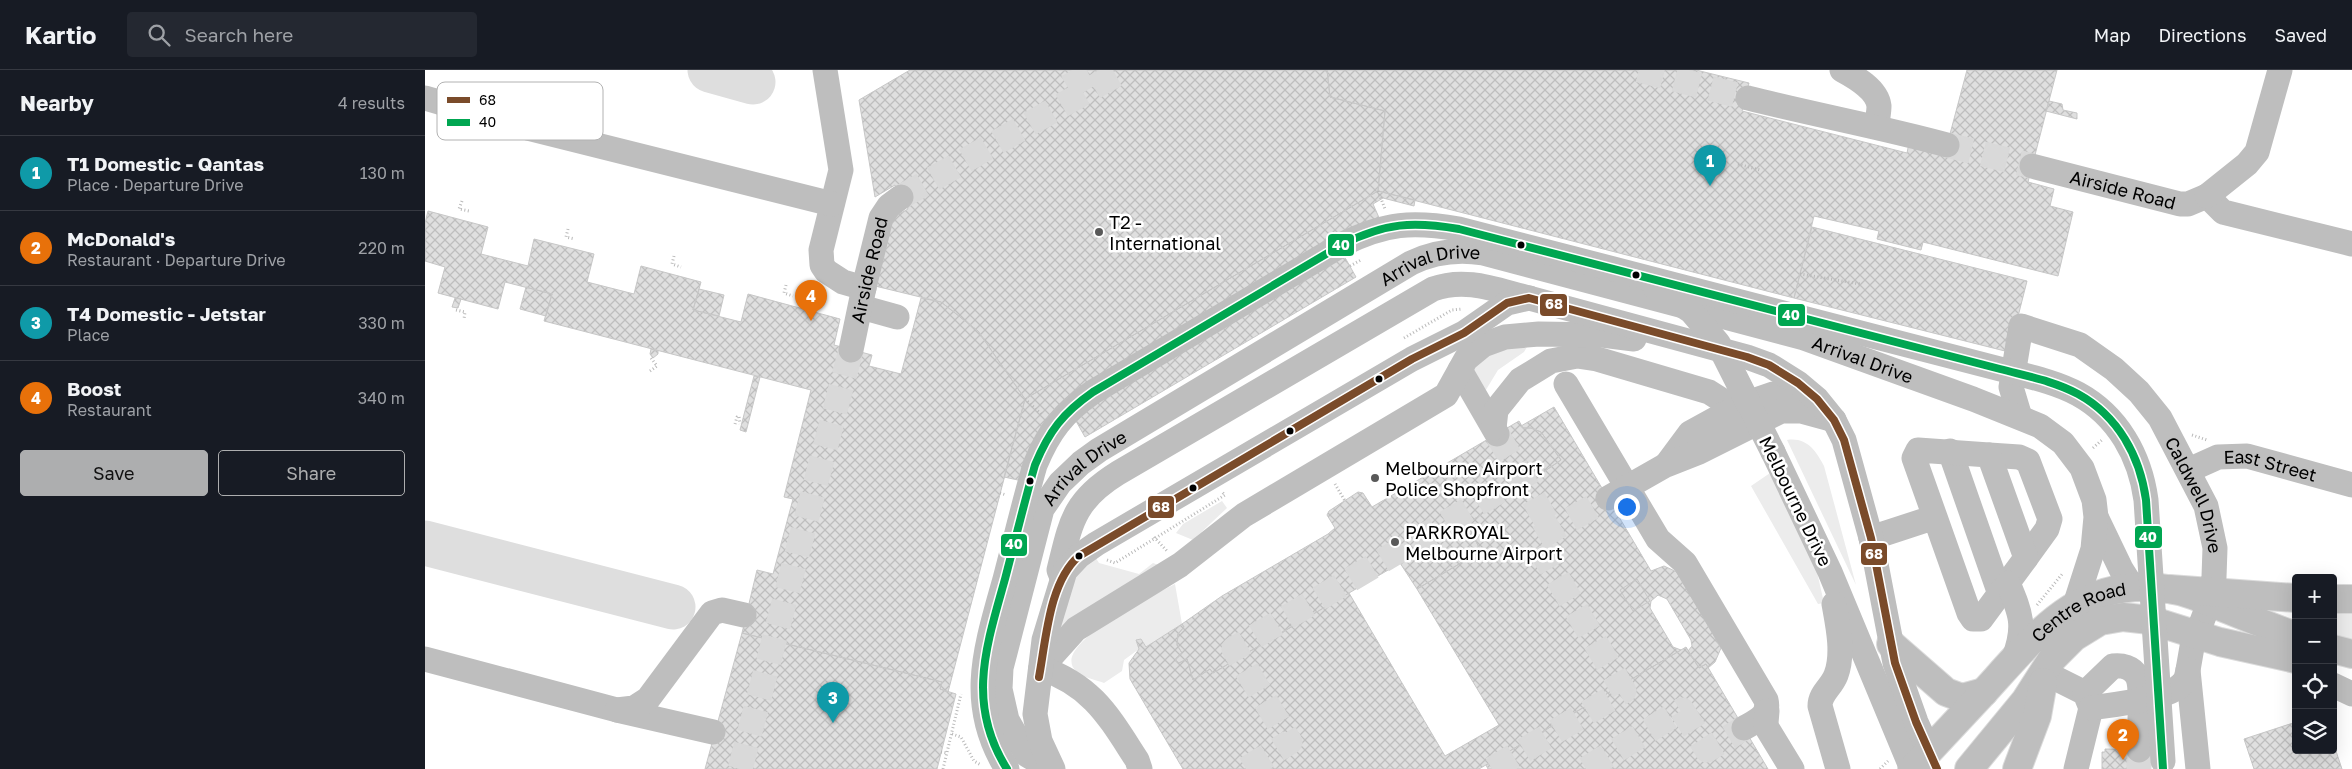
<!DOCTYPE html>
<meta charset="utf-8">
<style>
body{margin:0;font-family:"Golos Text",sans-serif;background:#242831;color:#f1f3f6}
.controls{position:absolute;right:15px;bottom:15px;display:grid;overflow:hidden;border-radius:5px;box-shadow:0 5px 20px #0002}
.controls button{width:45px;height:45px;display:grid;place-items:center;padding:0;border:0;border-bottom:1px solid #363941;background:#171b24;color:#f1f3f6;font:25px sans-serif}
.you{position:absolute;left:1201px;top:436px;width:18px;height:18px;margin:-12px;border:4px solid #fff;border-radius:50%;background:#1a73e8;box-shadow:0 0 0 8px #1a73e833}
.badge{display:grid;place-items:center;width:32px;height:32px;border-radius:50%;background:#adaeaf;color:#fff;font-size:16px;font-weight:700}
.pin{position:absolute;translate:-50% -41px;filter:drop-shadow(0 1px 2px #0008)}
.pin::after{content:'';position:absolute;top:26px;width:18px;height:15px;background:inherit;clip-path:polygon(0 0,100% 0,50% 100%)}
.list{margin:0;padding:0;list-style:none}
h2{display:flex;justify-content:space-between;align-items:center;height:65px;margin:0;padding:0 20px;font-size:21px}
h2 small{font-size:16px;font-weight:400;color:#9ea1a6}
.list li{display:grid;grid-template-columns:32px 1fr auto;gap:15px;align-items:center;box-sizing:border-box;height:75px;padding:0 20px;border-top:1px solid #363941}
.list b{display:block;font-size:19px;white-space:nowrap}
.list p{margin:0;font-size:16px;white-space:nowrap;color:#9ea1a6}
.list em{font-size:16px;font-style:normal;color:#9ea1a6}
.actions{display:flex;gap:10px;padding:15px 20px}
.actions a{flex:1;padding:11px 0;border:1px solid #adaeaf;border-radius:5px;text-align:center;font-size:18px;color:#adaeaf}
.actions .main{background:#adaeaf;color:#111}
.icon{flex:none;width:28px;height:28px;fill:none;stroke:currentColor;stroke-width:2;stroke-linecap:round;stroke-linejoin:round}
.map{position:relative;flex:none;width:1927px;height:699px;overflow:hidden}
header{display:flex;align-items:center;gap:30px;box-sizing:border-box;height:70px;padding:0 25px;background:#171b24;border-bottom:1px solid #363941}
header strong{font-size:24px}
nav{display:flex;gap:28px;margin-inline-start:auto;font-size:18px}
.search{width:350px;height:45px;background:#242831;display:flex;align-items:center;gap:12px;box-sizing:border-box;padding:0 18px;border-radius:5px;color:#9ea1a6;font-size:19px}
main{display:flex}
aside{flex:1;background:#171b24}
.map>svg:first-child{display:block}
</style>
<header>
<strong>Kartio</strong>
<div class="search"><svg class="icon" aria-label="search" viewBox="0 0 24 24"><circle cx="10" cy="10" r="6"/><path d="M15 15l6 6"/></svg>Search here</div>
<nav><a>Map</a><a>Directions</a><a>Saved</a></nav>
</header>
<main>
<aside>
<h2>Nearby<small>4 results</small></h2>
<ul class="list">
<li><span class="badge" style="background:#0f9aa8">1</span><div><b>T1 Domestic - Qantas</b><p>Place · Departure Drive</p></div><em>130 m</em></li>
<li><span class="badge" style="background:#e8710a">2</span><div><b>McDonald's</b><p>Restaurant · Departure Drive</p></div><em>220 m</em></li>
<li><span class="badge" style="background:#0f9aa8">3</span><div><b>T4 Domestic - Jetstar</b><p>Place</p></div><em>330 m</em></li>
<li><span class="badge" style="background:#e8710a">4</span><div><b>Boost</b><p>Restaurant</p></div><em>340 m</em></li>
</ul>
<div class="actions"><a class="main">Save</a><a>Share</a></div>
</aside>
<div class="map">
<svg width="1927" height="699" viewBox="0 0 1927 699">
<defs>
<pattern id="building-cross-hatch" width="8" height="8" patternUnits="userSpaceOnUse" patternTransform="scale(1.25)"><rect width="8" height="8" fill="#dfdfdf"/><path d="M0 0l8 8M0 8l8-8" fill="none" stroke="#bebebe"/></pattern>
</defs>
<rect width="100%" height="100%" fill="#fff"/>
<path fill="#ececec" d="M1106,270L1099,282L1073,300L1056,328L1046,309L1047,290Z
M1362,370C1382,367 1391,381 1399,396L1431,515Z
M1348,401L1388,484L1399,533L1393,534L1326,416Z
M797,431L802,438L768,470L751,463L758,454Z
M669,485L674,493L714,504L728,493L739,497L641,559L634,557L645,511Z
M750,514L757,554L721,577L716,569L711,570L714,579L699,590L697,601L679,613C671,610 657,607 651,601C623,575 733,523 750,514Z
M1927,538V574L1908,569V539Z"/>
<g fill="none" stroke-linecap="round" stroke-linejoin="round">
<path stroke="#dedede" stroke-width="45" d="M285,0L328,12
M0,473L248,537"/>
</g>
<path fill="url(#building-cross-hatch)" stroke="#c7c7c7" d="M485,0H902L905,27L960,41L953,121L600,329L553,261L516,232L450,216L467,148L483,139L470,115L450,127L434,30Z
M902,0H1271L1324,13L1317,41L1482,83L1484,73L1521,79L1542,0H1632L1603,112L1629,119L1625,136L1648,142L1633,206L1498,172L1496,180L1452,169L1454,161L1389,146L1369,228L953,121L960,41L905,27Z
M1624,31L1637,34L1638,40L1652,43V49L1621,41Z
M953,121L990,130L989,136L958,128L948,134L959,159L918,184L931,207L660,367L651,351L612,374L602,412L579,407L600,329Z
M3,141L63,157L56,184L103,196L109,169L169,184L162,212L209,224L216,196L276,212L268,240L316,252L323,224L415,249L409,275L447,285L444,296L476,304L496,228L516,232L553,261L600,329L523,622L515,619L517,612L317,563L332,500L348,504L368,429L359,427L386,320L119,251L127,224L80,212L73,239L13,223L20,197L0,191V153Z
M1387,157L1602,211L1584,282L1369,228Z
M101,217L127,224L121,246L95,239Z
M274,219L299,225L294,246L268,240Z
M30,228L36,229L33,238L27,237Z
M226,279L233,281V284L228,288L225,284Z
M329,306L335,307L321,362L315,360Z
M1129,337L1226,501L1239,496L1252,502L1296,578L1290,592L1283,598L1281,594L1274,598L1263,581L1267,576L1266,570L1242,529L1233,525L1226,531L1225,538L1248,577L1256,580L1054,699H758L705,609L704,593L714,579L711,570L716,569L721,577L757,554L759,557L753,564L752,575L757,583L750,590L754,593L762,589L768,610L785,599L788,603L924,523L1020,686L1074,655L992,519L1056,481L1042,454L1136,390L1116,362L1106,358H1098L1096,356Z
M1094,351L1098,358H1106L1116,362L1136,390L1042,454L1056,481L992,519L975,493L788,603L785,599L768,610L762,589L754,593L751,591V588L757,583L752,575L753,564L759,557L757,554L797,526L903,464L910,458L902,445L904,441L933,422L938,423L947,437Z
M1212,509L1225,531L1208,541L1195,520Z
M317,563L517,612L515,619L531,624L512,699H280Z
M1261,577L1274,598L1281,594L1343,699H1063L1061,695Z
M1871,652V680H1908V672L1917,699H1829L1819,669Z
M1680,679L1719,680V699H1677V682H1680Z"/>
<g fill="none" stroke-linecap="round" stroke-linejoin="round">
<path stroke="#d9d9d9" stroke-width="25" stroke-dasharray="25 12" stroke-linecap="butt" d="M647,0L660,22
M1214,0L1323,28
M1522,75L1607,96
M476,127L699,0
M1072,364L1127,461
M315,699L426,280
M821,699L865,672L809,579L1096,408
M1067,699L1199,621L1110,470L1183,428
M1161,699L1257,640L1282,680L1319,658
M1714,699V680"/>
<defs>
<g id="major">
<path d="M1466,574L1521,622L1537,628L1559,622"/>
<path d="M1908,579L1927,584"/>
<path id="s6" d="M1487,699C1511,673 1535,648 1559,622C1612,564 1656,505 1743,519C1765,522 1784,532 1804,540C1826,549 1848,558 1871,566"/>
<path d="M1544,699L1600,631L1627,589L1649,567L1675,551L1698,547L1725,550L1795,572L1871,589"/>
<path d="M1592,699L1612,646L1618,612"/>
</g>
<path id="highway" d="M1744,519L1871,528
M1908,529H1927"/>
</defs>
<use href="#major" stroke="#dbdbdb" stroke-width="30"/>
<use href="#highway" stroke="#dbdbdb" stroke-width="30"/>
<path stroke="#b9b9b9" stroke-width="3" stroke-dasharray="1 2.5" stroke-linecap="butt" d="M1313,94L1335,100
M953,121L960,139
M37,131L34,139L44,141
M143,159L141,167L150,169
M249,186L247,194L256,197
M925,196L936,190
M1375,204L1435,214
M361,215L359,223L368,226
M31,240L40,242L39,249
M979,268L1027,240L1037,239
M225,301L232,296L226,288
M600,329L616,344
M310,354L312,347L314,346L315,354
M1767,365L1782,370
M1668,378L1678,369
M910,414L920,431
M575,423L581,425
M729,467L742,481
M682,490L690,493L800,425L797,422
M1612,535L1638,503
M527,664L536,667L549,691L556,695
M516,682L522,683
M518,699L536,624
M1455,699L1463,691"/>
<g stroke="#bebebe" stroke-width="25">
<path d="M400,0L416,100L396,180L397,195L401,201L418,212L439,218"/>
<path d="M1417,0C1430,7 1452,19 1454,36C1454,43 1452,50 1452,57"/>
<path d="M0,28L103,58L407,134"/>
<path d="M1323,28C1390,45 1456,57 1522,75"/>
<path id="s1" d="M1607,96L1755,134H1763L1782,126L1798,142L1927,174"/>
<path d="M1782,126L1822,94L1832,82L1855,0"/>
<path d="M436,237L472,247"/>
<path id="s2" d="M426,280L440,213L456,148L464,136L476,127"/>
<path d="M1035,300L1072,364"/>
<path d="M1141,314L1233,469L1260,493L1341,630C1345,646 1331,651 1319,658"/>
<path id="s3" d="M1595,347L1586,317L1596,256L1655,275L1689,299L1714,322L1735,348L1781,436L1790,478L1789,507L1783,536L1767,577L1763,600L1773,699"/>
<path d="M1069,358L1071,340L1095,310L1126,291L1152,286L1172,289L1284,322L1306,336L1312,337"/>
<path d="M1525,381L1575,524"/>
<path d="M1348,382L1405,502L1487,699"/>
<path d="M1564,385L1594,387L1603,391L1625,449L1622,459L1601,488"/>
<path d="M1242,394L1265,363L1316,335L1348,324L1369,328L1382,336"/>
<path id="s4" d="M1764,400L1793,387L1822,386L1927,415"/>
<path d="M1183,428L1241,395L1274,382L1356,341H1376L1409,350"/>
<path d="M1672,449L1696,499L1708,518"/>
<path d="M1446,468L1510,447L1489,388L1493,380L1564,385L1601,488L1556,549H1548L1544,543L1510,447"/>
<path d="M636,505L634,500C646,452 648,431 693,403L1008,219C1041,207 1071,220 1104,228"/>
<path d="M1583,513C1596,544 1601,556 1589,588"/>
<path d="M1409,534C1413,556 1419,584 1411,605C1406,618 1395,623 1395,636L1413,699"/>
<path d="M0,589L192,640L288,662"/>
<path d="M616,598L651,559L755,495L819,445L1021,325L1041,289L1058,275L1080,267L1114,264L1177,265L1209,269"/>
<path d="M616,598C668,616 684,647 712,690L715,699"/>
<path d="M1620,603L1660,623L1666,638L1651,699"/>
<path d="M1908,615L1927,624"/>
<path d="M1660,623L1688,596C1697,595 1707,597 1712,606C1718,617 1714,664 1714,680"/>
<path d="M1666,638C1686,635 1744,629 1757,614C1761,611 1762,605 1763,600"/>
<path d="M192,640L209,638L223,629L287,543L297,540L319,545"/>
<path d="M1342,641L1341,653L1342,658L1367,699"/>
<path id="s5" d="M626,699L602,685L582,650L575,619L576,598L617,439L635,413L656,393L674,380L986,193C1009,182 1033,179 1058,183L1379,268L1548,329L1615,356L1638,373L1657,398L1669,430L1671,447L1668,479L1650,535"/>
<path d="M628,699L615,671L610,644L619,570L640,501L654,486L671,474L987,289L1039,263L1082,233L1104,228L1322,287L1344,295L1373,313L1392,329L1409,350L1419,370L1446,468L1470,593L1491,652L1504,681"/>
</g>
<use href="#major" stroke="#bebebe" stroke-width="28"/>
<use href="#highway" stroke="#bebebe" stroke-width="28"/>
<path stroke="#bebebe" stroke-width="25" d="M1230,217L1266,241L1293,273L1348,382
M582,699C541,634 561,577 580,509C590,471 599,433 610,395C624,361 638,343 668,322L918,174C961,153 987,151 1034,159L1575,299C1601,306 1629,311 1653,324C1693,346 1715,386 1721,430L1738,691"/>
<defs>
<path id="bus-1" d="M614,607C621,570 624,512 654,486L987,289L1039,263L1082,233L1104,228L1322,287L1344,295L1373,313L1392,329L1409,350L1419,370L1446,468L1470,593L1491,652L1512,699"/>
<path id="bus-2" d="M582,699C541,634 561,577 580,509C590,471 599,433 610,395C624,361 638,343 668,322L918,174C961,153 987,151 1034,159L1575,299C1601,306 1629,311 1653,324C1693,346 1715,386 1721,430L1738,699"/>
</defs>
<use href="#bus-1" stroke="#fff" stroke-width="11"/>
<use href="#bus-2" stroke="#fff" stroke-width="11"/>
<use href="#bus-1" stroke="#7a4b2a" stroke-width="8"/>
<use href="#bus-2" stroke="#00a651" stroke-width="8"/>
</g>
<g fill="#595959" stroke="#fff" stroke-width="2">
<circle cx="674" cy="162" r="5"/>
<circle cx="950" cy="408" r="5"/>
<circle cx="970" cy="472" r="5"/>
</g>
<g fill="#000" stroke="#fff" stroke-width="2">
<circle cx="1096" cy="175" r="4.5"/>
<circle cx="1211" cy="205" r="4.5"/>
<circle cx="954" cy="309" r="4.5"/>
<circle cx="865" cy="361" r="4.5"/>
<circle cx="605" cy="411" r="4.5"/>
<circle cx="768" cy="418" r="4.5"/>
<circle cx="654" cy="486" r="4.5"/>
</g>
<g text-anchor="middle" dominant-baseline="central" stroke-width="5" stroke-linejoin="round" paint-order="stroke">
<g font-size="18" fill="#000" stroke="#fff">
<text stroke="none"><textPath href="#s1" startOffset="94">Airside Road</textPath></text>
<text stroke="none"><textPath href="#s2" startOffset="82">Airside Road</textPath></text>
<text stroke="none"><textPath href="#s5" startOffset="750">Arrival Drive</textPath></text>
<text stroke="none"><textPath href="#s5" startOffset="1200">Arrival Drive</textPath></text>
<text stroke="none"><textPath href="#s4" startOffset="85">East Street</textPath></text>
<text stroke="none"><textPath href="#s5" startOffset="345">Arrival Drive</textPath></text>
<text stroke="none"><textPath href="#s3" startOffset="349">Caldwell Drive</textPath></text>
<text transform="translate(1371 431) rotate(64)">Melbourne Drive</text>
<text stroke="none"><textPath href="#s6" startOffset="232">Centre Road</textPath></text>
</g>
<g font-size="18" fill="#000" stroke="#fff" text-anchor="start">
<text x="684" y="152">T2 -<tspan x="684" dy="21">International</tspan></text>
<text x="960" y="398">Melbourne Airport<tspan x="960" dy="21">Police Shopfront</tspan></text>
<text x="980" y="462">PARKROYAL<tspan x="980" dy="21">Melbourne Airport</tspan></text>
</g>
</g>
<rect x="12" y="12" width="166" height="58" rx="8" fill="#fff" stroke="#b2b2b2" stroke-width="1"/>
<rect x="22" y="27" width="23" height="6" fill="#7a4b2a"/>
<rect x="22" y="49" width="23" height="7" fill="#00a651"/>
<g font-size="14" fill="#000">
<text x="54" y="35">68</text>
<text x="54" y="57">40</text>
</g>
<g stroke="#fff" stroke-width="2">
<rect x="902" y="163" width="28" height="24" rx="5" fill="#00a651"/>
<rect x="1114" y="223" width="29" height="24" rx="5" fill="#7a4b2a"/>
<rect x="1352" y="233" width="29" height="24" rx="5" fill="#00a651"/>
<rect x="722" y="425" width="28" height="24" rx="5" fill="#7a4b2a"/>
<rect x="1709" y="455" width="29" height="24" rx="5" fill="#00a651"/>
<rect x="575" y="463" width="28" height="24" rx="5" fill="#00a651"/>
<rect x="1435" y="472" width="28" height="24" rx="5" fill="#7a4b2a"/>
</g>
<g font-size="14" text-anchor="middle" font-weight="bold" fill="#fff">
<text x="916" y="180">40</text>
<text x="1129" y="239">68</text>
<text x="1366" y="250">40</text>
<text x="736" y="442">68</text>
<text x="1723" y="472">40</text>
<text x="589" y="479">40</text>
<text x="1449" y="489">68</text>
</g>
</svg>
<div class="controls">
<button>+</button>
<button>−</button>
<button><svg class="icon" aria-label="locate" viewBox="0 0 24 24"><circle cx="12" cy="12" r="6"/><path d="M12 2v4M12 18v4M2 12h4M18 12h4"/></svg></button>
<button><svg class="icon" aria-label="layers" viewBox="0 0 24 24"><path d="M12 4l9 5-9 5-9-5zM3 14l9 5 9-5"/></svg></button>
</div>
<div class="you"></div>
<div class="pin badge" style="left:1285px;top:116px;background:#0f9aa8">1</div>
<div class="pin badge" style="left:1698px;top:690px;background:#e8710a">2</div>
<div class="pin badge" style="left:408px;top:653px;background:#0f9aa8">3</div>
<div class="pin badge" style="left:386px;top:251px;background:#e8710a">4</div>
</div>
</main>
